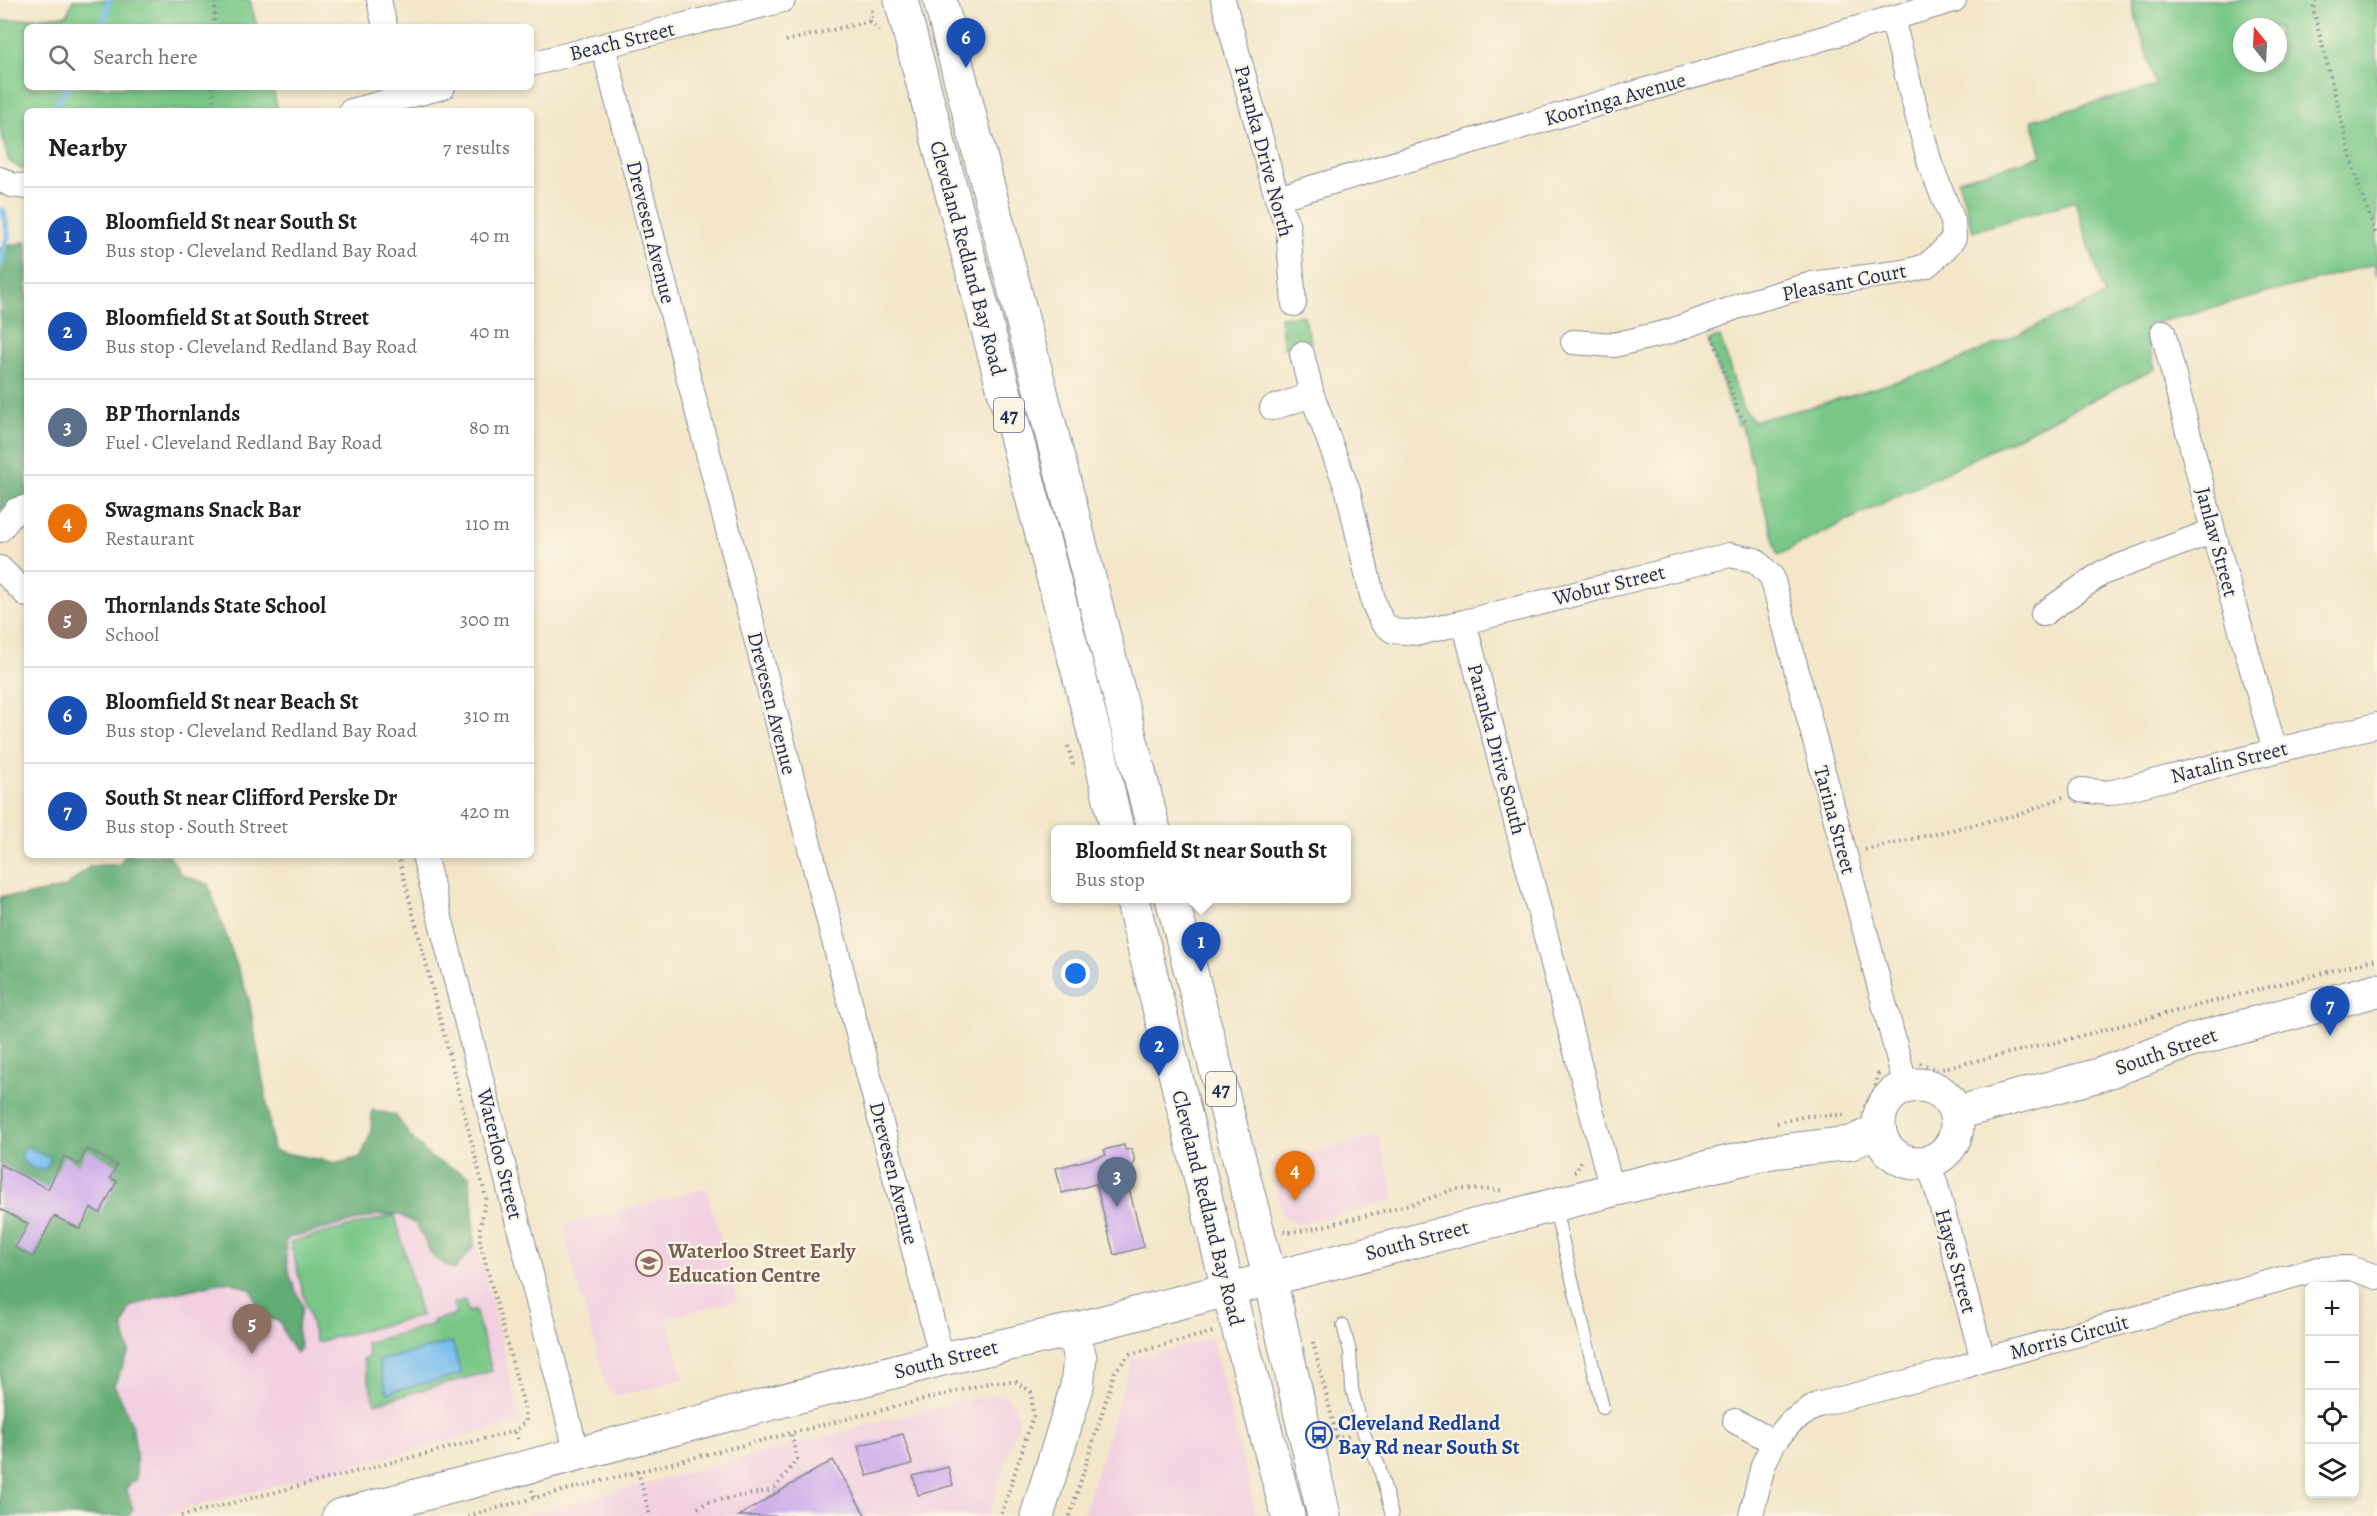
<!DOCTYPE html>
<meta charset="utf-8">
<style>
body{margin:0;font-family:Alegreya,serif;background:#f6f6f6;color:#202124}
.controls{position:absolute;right:18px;bottom:18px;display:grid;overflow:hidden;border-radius:9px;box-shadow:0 3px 9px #0003}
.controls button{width:54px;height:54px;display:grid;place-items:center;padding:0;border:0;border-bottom:2px solid #e0e0e0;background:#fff;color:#202124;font:30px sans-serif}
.compass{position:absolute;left:2233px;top:18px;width:54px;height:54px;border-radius:50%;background:#fff;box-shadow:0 3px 9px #0003;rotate:342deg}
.you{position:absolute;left:1076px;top:974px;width:21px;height:21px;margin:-15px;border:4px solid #fff;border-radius:50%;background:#1a73e8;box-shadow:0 0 0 9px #1a73e833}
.badge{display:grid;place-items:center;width:39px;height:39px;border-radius:50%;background:#b45309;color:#fff;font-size:20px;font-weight:700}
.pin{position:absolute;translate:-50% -50px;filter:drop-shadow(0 2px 3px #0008)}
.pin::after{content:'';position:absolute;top:32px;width:21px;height:18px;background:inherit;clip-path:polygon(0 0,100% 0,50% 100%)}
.popup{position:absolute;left:1051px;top:825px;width:300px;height:78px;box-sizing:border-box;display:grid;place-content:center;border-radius:9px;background:#fff;filter:drop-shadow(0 2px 4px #0005);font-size:20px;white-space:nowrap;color:#757577}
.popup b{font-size:22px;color:#202124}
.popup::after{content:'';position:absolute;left:50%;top:100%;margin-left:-12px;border:12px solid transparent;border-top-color:#fff}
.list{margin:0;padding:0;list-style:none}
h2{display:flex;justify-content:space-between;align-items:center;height:78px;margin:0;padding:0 24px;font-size:26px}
h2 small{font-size:20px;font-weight:400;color:#757577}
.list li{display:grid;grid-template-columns:39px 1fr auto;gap:18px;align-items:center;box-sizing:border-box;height:96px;padding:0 24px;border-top:2px solid #e0e0e0}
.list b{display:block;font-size:22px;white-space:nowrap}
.list p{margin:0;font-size:20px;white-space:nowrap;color:#757577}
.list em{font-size:20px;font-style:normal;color:#757577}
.icon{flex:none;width:33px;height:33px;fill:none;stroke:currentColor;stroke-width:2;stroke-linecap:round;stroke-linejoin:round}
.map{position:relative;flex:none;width:2377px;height:1516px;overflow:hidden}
.search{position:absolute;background:#fff;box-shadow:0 3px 9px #0003;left:24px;top:24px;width:510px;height:66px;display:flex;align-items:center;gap:15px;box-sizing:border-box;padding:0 21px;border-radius:9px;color:#757577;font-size:22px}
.panel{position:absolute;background:#fff;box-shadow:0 3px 9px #0003;left:24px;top:108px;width:510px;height:750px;border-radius:9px}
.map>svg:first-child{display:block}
</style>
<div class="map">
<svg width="2377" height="1516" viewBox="0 0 2377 1516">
<rect width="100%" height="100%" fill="#fcf5e5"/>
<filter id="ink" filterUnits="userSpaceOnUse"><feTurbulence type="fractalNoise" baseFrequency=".0167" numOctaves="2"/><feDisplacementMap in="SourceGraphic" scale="12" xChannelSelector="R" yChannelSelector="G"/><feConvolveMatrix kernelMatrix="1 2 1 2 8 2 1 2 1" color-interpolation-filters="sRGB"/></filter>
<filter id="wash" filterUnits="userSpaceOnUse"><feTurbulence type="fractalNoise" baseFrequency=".008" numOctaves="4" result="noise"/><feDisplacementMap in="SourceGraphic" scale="24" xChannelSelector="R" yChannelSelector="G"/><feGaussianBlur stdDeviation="1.35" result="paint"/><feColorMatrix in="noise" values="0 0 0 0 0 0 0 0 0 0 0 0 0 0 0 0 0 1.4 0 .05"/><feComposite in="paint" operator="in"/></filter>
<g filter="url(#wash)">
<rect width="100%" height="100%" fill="#f3e6c9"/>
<path fill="#f2cfe1" d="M1379,1135L1395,1199L1302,1224L1283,1217L1270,1163Z
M458,1167L521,1422L158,1516H0V1287Z
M706,1188L738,1300L667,1318L683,1379L624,1395L613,1394L607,1388L562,1226Z
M1212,1338L1257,1516H1083L1132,1359Z
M992,1395L1005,1396L1015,1406L1019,1422L988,1516H521L972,1398Z"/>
<path fill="#78c787" stroke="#4a7b72" stroke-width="1.5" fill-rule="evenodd" d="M73,0H250L257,27H27V87H272L278,110L27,111L26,172L9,161L0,129V21L67,15Z
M2131,0H2377V276L2374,264L2145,326L2155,369L1778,555L1741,425H1737L1708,340L1720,337L1742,406L1753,421L1807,408L1941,368L2105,296L2075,201L1973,231L1958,180L2042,156L2032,120L2156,86ZM2242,27H2278V63H2242Z
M1304,315L1311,342L1284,348L1280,317Z
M395,1215L421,1316L316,1342L290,1242Z
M465,1300L468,1312L475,1310L492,1371L375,1403L363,1359L369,1357L366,1343L434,1324L433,1321L456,1314L453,1303Z"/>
<path fill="#62ac74" stroke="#3e6e69" stroke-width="1.5" d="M27,241V494L0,511V248Z
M125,855H169L182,875L208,884L249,1000L268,1110L273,1151L338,1163L361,1157L371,1132L372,1110L395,1115L411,1137L431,1158L469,1176L473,1208L474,1246L454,1270L433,1257L416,1224L398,1214L377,1215L286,1239C283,1264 292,1284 303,1306L297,1329L301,1348L296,1353L287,1340L280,1322L259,1315L252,1290L229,1281L161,1296L130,1307L123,1327L129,1352L114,1385C132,1418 138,1440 136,1479L126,1488L133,1509L129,1516H0V899L2,896H25L66,887L90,866L120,864Z"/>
<path fill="#77bdee" stroke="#4976a6" stroke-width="1.5" d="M26,1146L51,1159L46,1168L36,1170L23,1161L21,1155Z
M452,1342L461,1374L387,1393L378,1361Z"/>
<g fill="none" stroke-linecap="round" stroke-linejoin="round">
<path stroke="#77bdee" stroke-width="6" d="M103,27L109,0
M52,111L68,87
M0,265L8,235L3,210"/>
</g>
<g id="blocks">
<path fill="#cba8ec" d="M1124,1145L1125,1150L1132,1149L1135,1162L1126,1177L1144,1247L1114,1255L1096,1184L1062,1193L1056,1168L1106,1155L1104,1150Z
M87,1149L117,1165L110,1178L117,1181L100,1213L91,1208L80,1229L54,1216L33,1257L15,1248L28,1224L0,1209V1164L48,1189L64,1156L79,1165Z
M903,1434L912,1464L867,1476L858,1446Z
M833,1460L866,1516H739L775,1494Z
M948,1467L953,1485L918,1495L913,1476Z"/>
</g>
</g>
<g filter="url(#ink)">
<use href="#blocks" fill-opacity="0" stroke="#878a94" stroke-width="1.5"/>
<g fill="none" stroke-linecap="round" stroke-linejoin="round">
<defs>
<path id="lane" d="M1554,1205L1603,1408
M1343,1325L1350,1352L1352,1389L1364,1434L1379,1466L1392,1516"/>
<path id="street" d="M379,0L385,27
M1223,0L1277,198L1288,227L1294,304
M603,46L942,1359
M531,64L783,0
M351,111L443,87
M0,179L11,185L27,187
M1277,198L1954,0
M2163,332L2213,531L2275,751
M1573,342L1614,345L1668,332L1750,302L1812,284L1904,272L1926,266L1942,252L1954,238L1953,221L1930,164L1892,18
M1302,354L1312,395L1348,491L1374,604L1382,622L1393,631L1419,633L1464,622L1612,1190
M1272,408L1312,395
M0,530L16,510L27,507
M0,568L27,595
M2043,614L2102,573L2213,531
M1464,622L1729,555L1755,560L1772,577L1906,1087
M2081,790L2109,793L2377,725
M424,855L577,1454
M1926,1162L1935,1182L1983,1360
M1735,1421L1774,1442
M1751,1516L1763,1465L1774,1442L1791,1422L1817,1405L1954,1370L1983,1360L2318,1269L2350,1268L2377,1277"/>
<path id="secondary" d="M1879 1124a39 39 0 1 1 78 0a39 39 0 1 1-78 0Z
M1956,1113L2099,1075L2193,1040L2377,990
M339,1516L942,1359L1073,1330L1612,1190L1771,1152L1851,1143L1879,1130
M1037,1516L1077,1387L1080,1358L1073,1330"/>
<path id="highway" d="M901,0L1100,755L1117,830
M940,0L1154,830
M1132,898L1228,1289L1288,1516
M1172,898L1270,1279L1324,1516"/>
</defs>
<use href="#lane" stroke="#878a94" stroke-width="14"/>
<use href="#street" stroke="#878a94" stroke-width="26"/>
<use href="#secondary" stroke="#878a94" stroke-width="35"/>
<use href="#highway" stroke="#878a94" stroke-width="35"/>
<path stroke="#878a94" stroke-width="4" stroke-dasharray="1.5 4.5" stroke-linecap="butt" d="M2315,0L2313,9L2356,177L2377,237
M870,21L882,34
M214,27L215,0
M786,41L870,21L873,7
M212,87L215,111
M1713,336L1738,411L1746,423
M1068,746L1073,765
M1865,850L2024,813L2063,797
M398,855L486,1198L480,1228V1242L525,1410L526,1422L515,1431L518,1442
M1920,1063L1936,1070L2061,1041L2377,959
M1864,1107C1873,1099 1876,1086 1878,1074L1881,1073
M1777,1123L1806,1116L1847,1115
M1574,1172L1577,1171L1582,1158
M1284,1231L1286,1233L1312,1229L1419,1202L1455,1189L1503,1190
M1313,1342L1337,1438L1339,1454
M1335,1438L1351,1436
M638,1471L650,1516
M532,1490L534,1498L993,1382H1016L1031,1392L1033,1416L1001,1516
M775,1494L774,1490L797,1459L791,1433
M698,1508L708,1502L774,1490
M181,1516L515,1431
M468,1516L534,1498
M1070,1516L1115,1371L1130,1354L1213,1332"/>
<use href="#lane" stroke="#fff" stroke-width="12"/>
<use href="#street" stroke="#fff" stroke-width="24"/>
<use href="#secondary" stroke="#fff" stroke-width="33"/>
<use href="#highway" stroke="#fff" stroke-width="33"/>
</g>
</g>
<defs>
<symbol id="school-ring" viewBox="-11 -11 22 22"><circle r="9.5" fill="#fcf5e5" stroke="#8d6e63" stroke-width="1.5"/><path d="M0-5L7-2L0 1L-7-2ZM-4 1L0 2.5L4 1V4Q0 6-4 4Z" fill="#8d6e63"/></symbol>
<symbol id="bus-ring" viewBox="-11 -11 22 22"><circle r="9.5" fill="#fcf5e5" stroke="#1a4fb4" stroke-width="1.5"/><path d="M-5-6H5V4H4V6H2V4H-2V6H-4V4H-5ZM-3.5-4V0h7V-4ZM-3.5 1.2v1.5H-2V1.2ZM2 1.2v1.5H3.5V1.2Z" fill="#1a4fb4"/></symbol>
</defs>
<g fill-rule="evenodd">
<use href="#school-ring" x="634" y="1248" width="30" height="30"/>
<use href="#bus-ring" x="1304" y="1420" width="30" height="30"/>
</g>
<g text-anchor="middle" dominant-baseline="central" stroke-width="4.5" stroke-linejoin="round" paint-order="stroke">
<g fill="#fcf5e5" stroke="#5e6a86" stroke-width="1.5">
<rect x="994" y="398" width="30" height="34" rx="4.5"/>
<rect x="1206" y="1072" width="30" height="34" rx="4.5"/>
</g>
<g font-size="20" font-weight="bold" fill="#1b2f5e">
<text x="1009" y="415">47</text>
<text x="1221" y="1089">47</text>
</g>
<g font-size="21" fill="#1b2f5e" stroke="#fcf5e5">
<text transform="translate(622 41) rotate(-14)">Beach Street</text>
<text transform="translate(1615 99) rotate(-16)">Kooringa Avenue</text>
<text transform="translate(1264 151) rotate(75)">Paranka Drive North</text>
<text transform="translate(651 232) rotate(76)">Drevesen Avenue</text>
<text transform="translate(968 258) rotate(75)">Cleveland Redland Bay Road</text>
<text transform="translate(1844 282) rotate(-11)">Pleasant Court</text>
<text transform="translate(2217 542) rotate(75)">Janlaw Street</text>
<text transform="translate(1609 585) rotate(-14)">Wobur Street</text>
<text transform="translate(772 703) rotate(76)">Drevesen Avenue</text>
<text transform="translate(1497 749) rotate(75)">Paranka Drive South</text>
<text transform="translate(2229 762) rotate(-14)">Natalin Street</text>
<text transform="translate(1835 820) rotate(75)">Tarina Street</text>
<text transform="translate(2166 1051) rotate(-19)">South Street</text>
<text transform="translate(500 1154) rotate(76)">Waterloo Street</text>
<text transform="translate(894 1173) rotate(76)">Drevesen Avenue</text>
<text transform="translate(1208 1208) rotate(76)">Cleveland Redland Bay Road</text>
<text transform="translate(1417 1240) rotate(-15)">South Street</text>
<text transform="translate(1956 1261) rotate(75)">Hayes Street</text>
<text transform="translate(2069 1337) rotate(-15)">Morris Circuit</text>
<text transform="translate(946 1359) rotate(-14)">South Street</text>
</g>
<g font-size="21" font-weight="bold" fill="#785e54" stroke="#fcf5e5" text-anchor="start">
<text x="668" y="1251">Waterloo Street Early<tspan x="668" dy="24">Education Centre</tspan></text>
</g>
<g font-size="21" font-weight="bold" fill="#164399" stroke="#fcf5e5" text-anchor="start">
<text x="1338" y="1423">Cleveland Redland<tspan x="1338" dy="24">Bay Rd near South St</tspan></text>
</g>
</g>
</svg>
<div class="controls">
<button>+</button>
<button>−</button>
<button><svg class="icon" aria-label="locate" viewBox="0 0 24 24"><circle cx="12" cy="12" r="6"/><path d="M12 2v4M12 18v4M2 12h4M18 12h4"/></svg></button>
<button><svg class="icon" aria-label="layers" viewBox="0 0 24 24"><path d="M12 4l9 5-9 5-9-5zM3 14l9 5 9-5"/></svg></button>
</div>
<svg class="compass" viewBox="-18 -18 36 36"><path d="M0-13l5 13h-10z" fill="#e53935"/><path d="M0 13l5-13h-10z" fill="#757577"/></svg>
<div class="you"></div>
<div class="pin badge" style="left:1201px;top:972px;background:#1a4fb4">1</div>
<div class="popup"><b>Bloomfield St near South St</b>Bus stop</div>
<div class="pin badge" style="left:1159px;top:1076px;background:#1a4fb4">2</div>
<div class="pin badge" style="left:1117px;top:1207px;background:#5c6f8a">3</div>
<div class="pin badge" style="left:1295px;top:1201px;background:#e8710a">4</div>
<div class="pin badge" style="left:252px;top:1354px;background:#8d6e63">5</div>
<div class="pin badge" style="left:966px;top:68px;background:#1a4fb4">6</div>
<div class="pin badge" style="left:2330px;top:1036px;background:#1a4fb4">7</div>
<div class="search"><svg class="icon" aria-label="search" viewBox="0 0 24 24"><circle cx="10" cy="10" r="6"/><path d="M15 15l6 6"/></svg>Search here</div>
<section class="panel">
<h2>Nearby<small>7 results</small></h2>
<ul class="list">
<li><span class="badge" style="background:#1a4fb4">1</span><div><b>Bloomfield St near South St</b><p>Bus stop · Cleveland Redland Bay Road</p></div><em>40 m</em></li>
<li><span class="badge" style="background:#1a4fb4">2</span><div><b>Bloomfield St at South Street</b><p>Bus stop · Cleveland Redland Bay Road</p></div><em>40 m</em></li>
<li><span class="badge" style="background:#5c6f8a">3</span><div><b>BP Thornlands</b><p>Fuel · Cleveland Redland Bay Road</p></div><em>80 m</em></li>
<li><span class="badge" style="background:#e8710a">4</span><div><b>Swagmans Snack Bar</b><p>Restaurant</p></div><em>110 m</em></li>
<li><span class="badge" style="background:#8d6e63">5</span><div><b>Thornlands State School</b><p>School</p></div><em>300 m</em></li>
<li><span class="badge" style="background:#1a4fb4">6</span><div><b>Bloomfield St near Beach St</b><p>Bus stop · Cleveland Redland Bay Road</p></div><em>310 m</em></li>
<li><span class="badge" style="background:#1a4fb4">7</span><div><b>South St near Clifford Perske Dr</b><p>Bus stop · South Street</p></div><em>420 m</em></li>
</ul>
</section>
</div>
